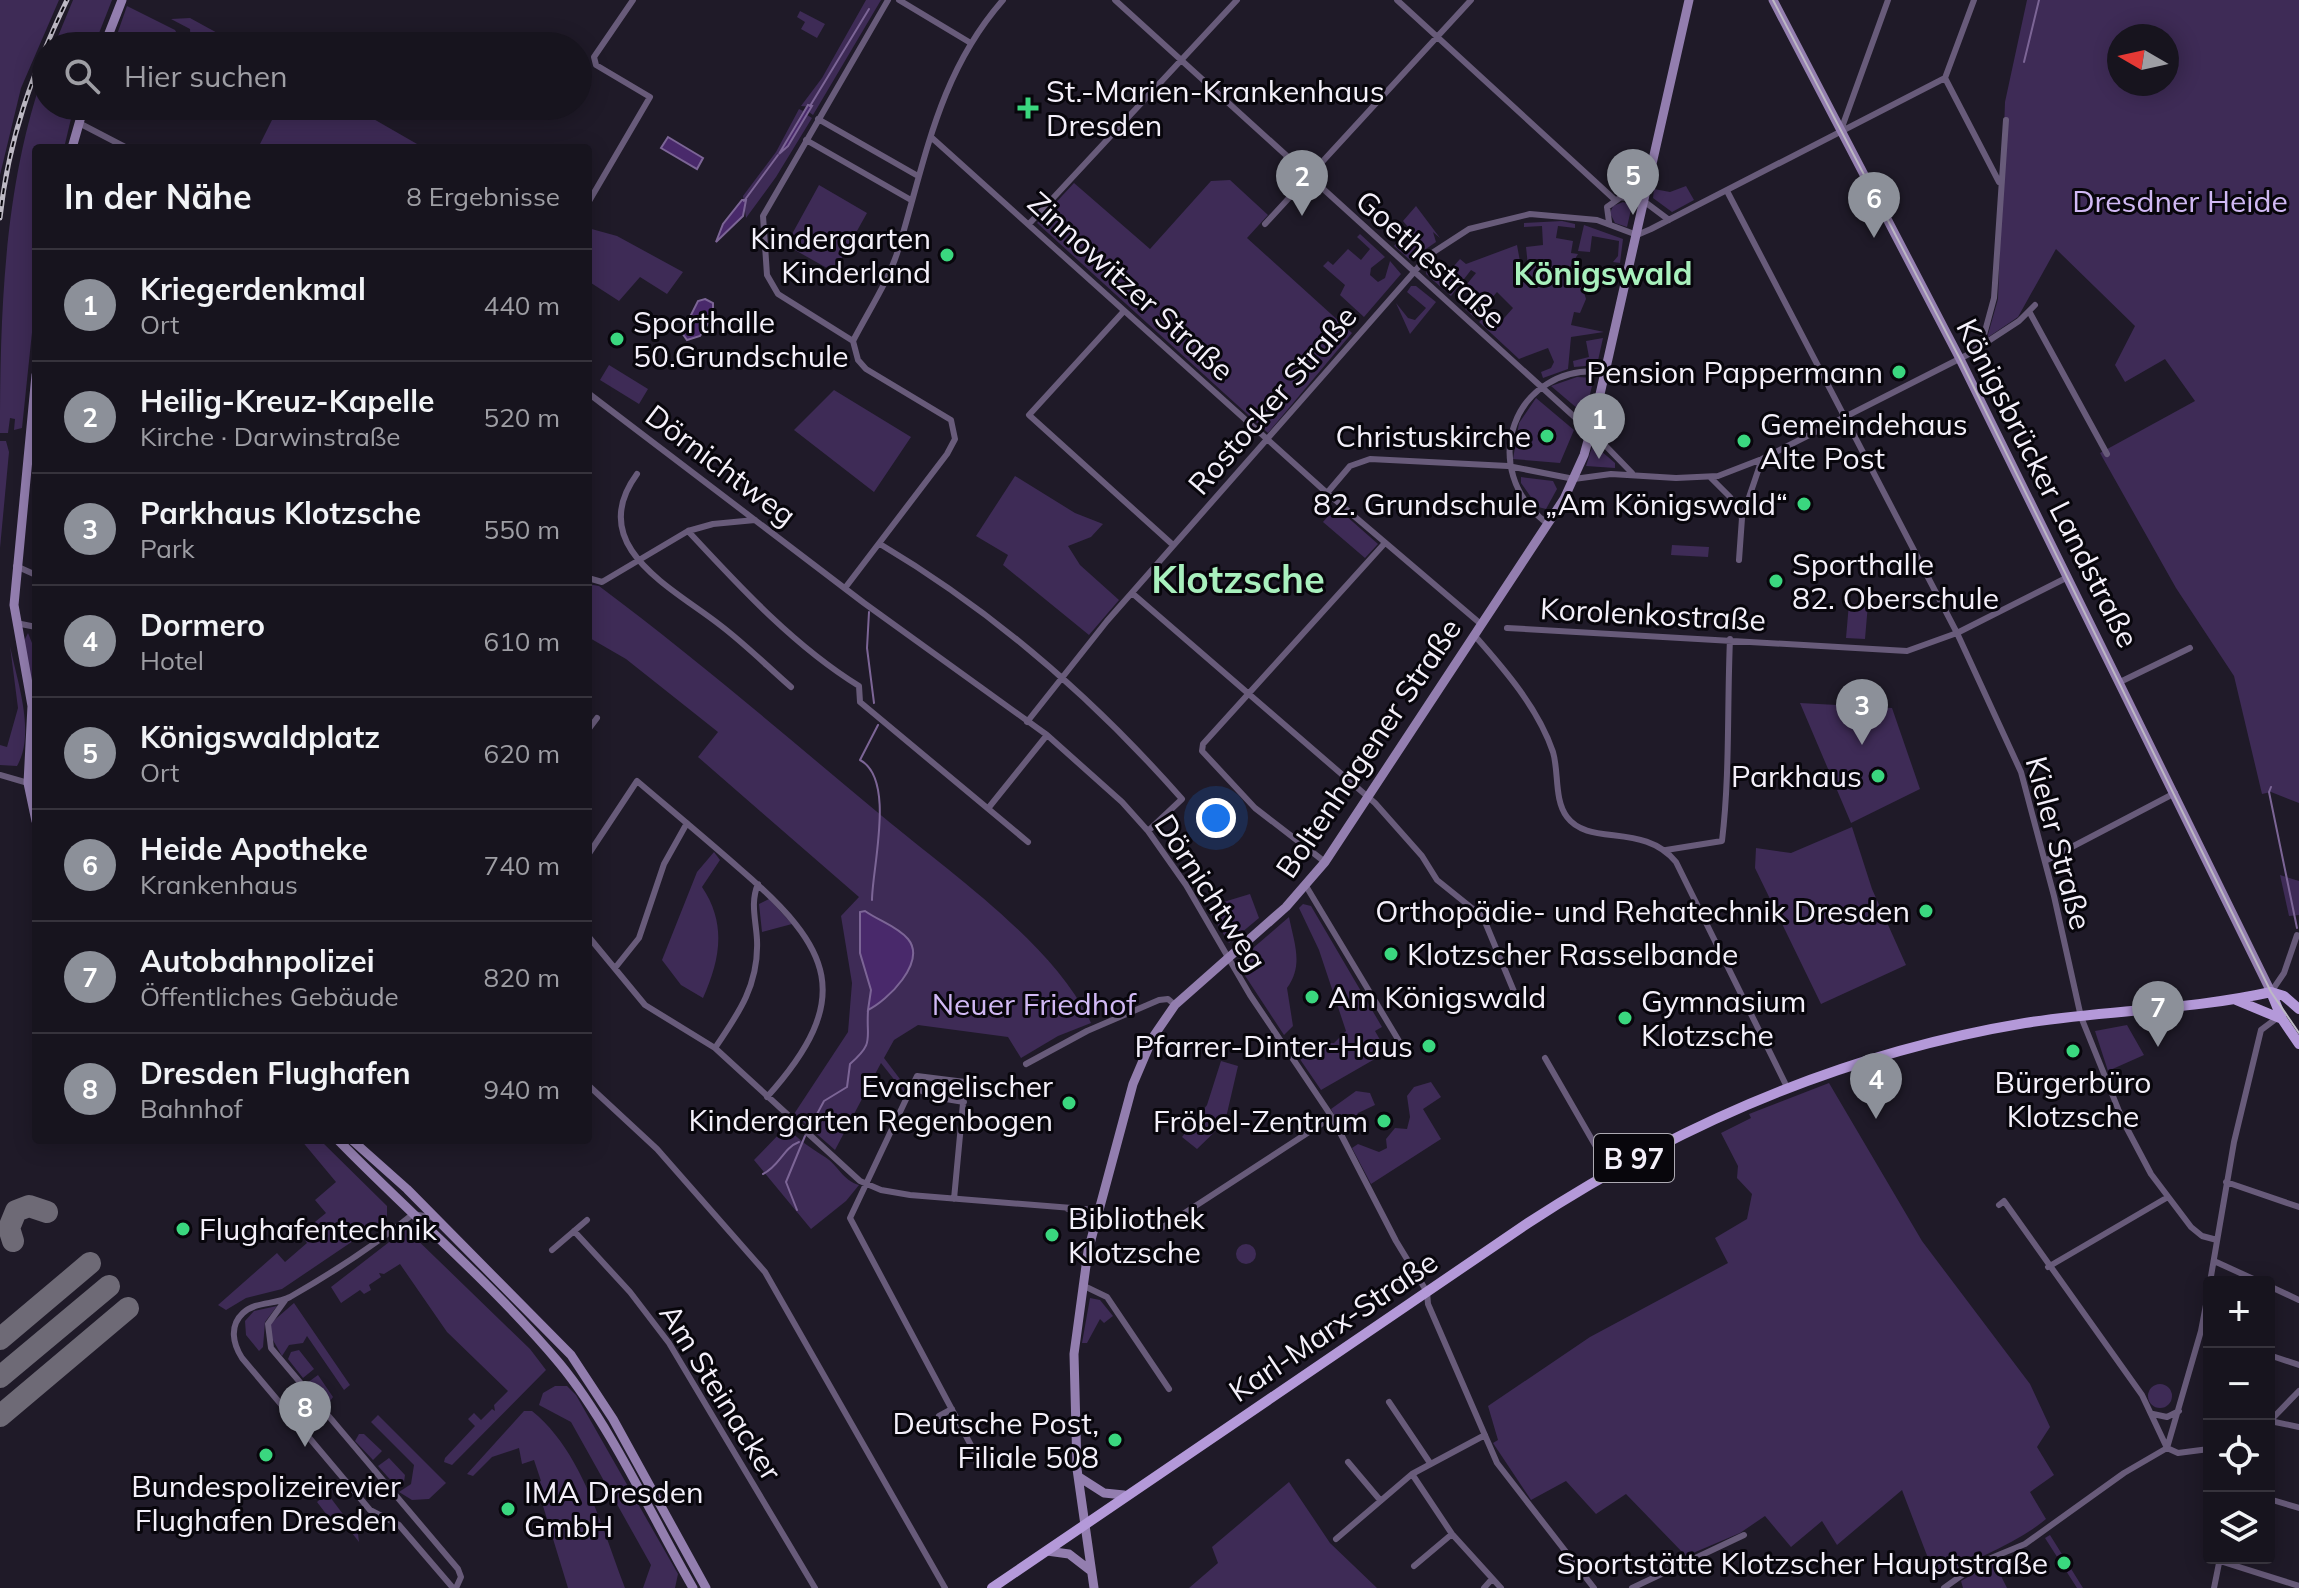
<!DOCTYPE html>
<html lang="de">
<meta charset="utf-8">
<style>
body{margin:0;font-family:Mulish,sans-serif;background:#201d27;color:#f1f3f6}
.controls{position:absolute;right:24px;bottom:24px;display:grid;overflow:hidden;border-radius:8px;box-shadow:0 4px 20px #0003}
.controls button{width:72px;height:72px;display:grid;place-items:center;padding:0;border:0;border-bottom:2px solid #36333c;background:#17141e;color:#f1f3f6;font:40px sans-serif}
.compass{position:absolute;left:2107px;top:24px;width:72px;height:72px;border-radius:50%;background:#17141e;box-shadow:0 4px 20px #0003;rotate:279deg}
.you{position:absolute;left:1216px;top:818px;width:28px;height:28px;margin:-20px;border:6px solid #fff;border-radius:50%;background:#1a73e8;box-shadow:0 0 0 12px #1a73e833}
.badge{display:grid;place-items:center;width:52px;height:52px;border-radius:50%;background:#8c9099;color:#fff;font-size:26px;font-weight:700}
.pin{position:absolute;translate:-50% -66px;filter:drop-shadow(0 2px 4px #0008)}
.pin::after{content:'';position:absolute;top:42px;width:28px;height:24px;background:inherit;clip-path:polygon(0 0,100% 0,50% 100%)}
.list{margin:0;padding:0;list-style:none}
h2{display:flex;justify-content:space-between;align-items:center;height:104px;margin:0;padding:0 32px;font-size:34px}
h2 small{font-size:26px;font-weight:400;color:#9e9ea4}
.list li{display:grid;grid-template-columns:52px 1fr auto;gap:24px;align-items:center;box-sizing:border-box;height:112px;padding:0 32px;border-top:2px solid #36333c}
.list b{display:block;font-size:30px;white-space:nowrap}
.list p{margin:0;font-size:26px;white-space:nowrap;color:#9e9ea4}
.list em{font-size:26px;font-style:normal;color:#9e9ea4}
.icon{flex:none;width:44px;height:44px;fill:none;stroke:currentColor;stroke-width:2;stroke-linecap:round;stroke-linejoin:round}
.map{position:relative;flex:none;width:2299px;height:1588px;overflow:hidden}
.search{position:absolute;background:#17141e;box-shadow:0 4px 20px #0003;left:32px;top:32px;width:560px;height:88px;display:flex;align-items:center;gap:20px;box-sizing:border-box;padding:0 28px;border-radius:44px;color:#9e9ea4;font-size:30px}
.panel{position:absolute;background:#17141e;box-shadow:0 4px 20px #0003;left:32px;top:144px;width:560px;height:1000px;border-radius:8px}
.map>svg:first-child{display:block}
</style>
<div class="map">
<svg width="2299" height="1588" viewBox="0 0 2299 1588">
<rect width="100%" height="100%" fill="#1f1a28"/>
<path fill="#3e2b56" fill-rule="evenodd" d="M0,0H59L21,88L0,175Z
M73,0H112L94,46H54Z
M866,0H881L813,115L809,112L812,107L801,106L822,78Z
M2027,0H2299V803L2271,792L2262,794L2234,676L2176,588L2100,453L2195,401L2165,359L2125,382L2115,365L2135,326L2056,249L2018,317L1987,338L1998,299L2005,102ZM2119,36H2167V84H2119Z
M127,6L175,30L184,46L168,42L166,46H113Z
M800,11L825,24L817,38L801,29L805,22L797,17Z
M190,18L241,46L191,45L190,29L171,19Z
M46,67V106H74L64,148H36V294L22,428L14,430L15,419L10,418L8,433H0C0,312 4,181 46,67Z
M279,106H351L424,148H258Z
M799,109L803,111L780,152L807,115L812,118L776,177L746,218L743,196L776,152Z
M1230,180L1268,215L1247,238L1352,333L1268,433L1037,223L1074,183L1150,249L1211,181Z
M819,185L867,213L834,272L786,245Z
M1686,186L1694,200L1672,212L1653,198L1654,189L1670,192Z
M1623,202L1632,205L1627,227L1615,223L1610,213L1613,206Z
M1416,206L1440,238L1433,232L1436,242L1410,260L1394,246L1397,242L1407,249L1417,238L1403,221Z
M1562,221L1575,224V228L1558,226L1556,238L1573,241L1571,253L1578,254L1570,267L1584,270L1581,283L1586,299L1580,313L1574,312L1571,325L1604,332L1571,337L1568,369L1543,378L1541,372L1551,368L1554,362L1548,348L1519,359L1479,322L1487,315L1498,325L1513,308L1497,292L1475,318L1465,309L1478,294L1467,284L1476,273L1471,270L1451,296L1426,274L1427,270L1433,264L1439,268L1435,277L1446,287L1457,271L1453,267L1460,259L1466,264L1517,245L1521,267L1528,266L1526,247L1543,245L1542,226L1524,227V223Z
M1584,225L1623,239L1620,263L1613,262L1618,256L1619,241L1592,236L1590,252L1578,251Z
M588,228L617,236L683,272L667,294L640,277L619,301L588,281Z
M1360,234L1385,257L1371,268L1370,275L1378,282L1385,278L1390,261L1401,274L1364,317L1340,295L1345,285L1323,266L1328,261L1333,265L1348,249L1361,260L1370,249L1357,237Z
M1411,286H1416L1436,302L1410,334L1396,303L1408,318L1415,320L1426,308L1407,292Z
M1603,338L1597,365L1574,367L1573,361L1589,357L1586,341Z
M609,365L648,389L639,404L600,380Z
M1577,377L1594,378L1587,406L1578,409L1551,386Z
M834,390L911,437L874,492L794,430Z
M1536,398L1574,430L1560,463L1513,459L1519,423Z
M0,441H6L9,452L0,548Z
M1593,444L1615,463V468L1586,466Z
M1015,476L1075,513L1103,524L1091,537L1068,546L1080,565L1119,600L1089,635L1003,565L1008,555L976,536Z
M1521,477L1553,481L1557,489L1546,509L1538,507L1521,483Z
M1336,507L1378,544L1365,558L1323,522Z
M1672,545L1709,547L1708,557L1671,555Z
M588,584L599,586C697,659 788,738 882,816C949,872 1054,944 1091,1023L1058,1036L1021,1058L1008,1037L918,1025L894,1040L884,1058L906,1087L904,1092L881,1063L835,1150L794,1114L848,1032L852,983L841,916L859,897L698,757L718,732L626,659L588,637Z
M1849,603L1868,604L1865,639L1846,638Z
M28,633L36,653V707L24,641Z
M10,646C17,681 36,733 17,766L0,765V745L7,747L18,708Z
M1800,703L1892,708L1920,789L1851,823Z
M1852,827L1872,889L1906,965L1821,1004L1755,868L1756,848L1791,853Z
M714,852L720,860L702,887C727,924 720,960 703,998L681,985L662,960L697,872Z
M2280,875L2299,881V915L2289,916Z
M1250,894L1259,918L1229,943L1207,907Z
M769,899L792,924L762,932L759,904Z
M1303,904L1311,906L1382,1027L1375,1031L1387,1052L1321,1090L1293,1049L1304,1044L1334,1043L1346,1031L1319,950L1299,908Z
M1289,917C1294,943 1304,965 1287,988L1293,1026L1284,1035L1240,968L1245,955Z
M2127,1025L2144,1055L2108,1071L2095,1031Z
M1221,1061L1238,1066L1225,1122L1197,1149L1182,1137L1207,1105Z
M1431,1082L1441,1097L1423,1109L1441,1139L1371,1184L1352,1148L1358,1144L1379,1152L1387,1148L1386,1139L1395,1128L1407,1129L1410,1117L1407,1096L1414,1087Z
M1829,1083L1922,1241L2030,1384L2050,1427L2037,1447L2054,1475L2030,1492L2046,1519C2018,1543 1971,1560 1936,1579L1902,1490L1837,1545L1822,1521L1791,1547L1765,1516L1740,1533L1686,1556L1626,1494L1596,1514L1566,1481L1531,1500L1493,1443L1498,1440L1488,1406L1590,1337L1728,1263L1715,1238L1747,1219L1752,1194L1737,1178L1738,1166L1721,1133L1751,1118L1749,1114Z
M1356,1091L1370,1093L1375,1105L1358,1113L1350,1131L1344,1133L1331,1109Z
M786,1127C800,1141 811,1148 825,1157C839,1166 842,1180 859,1185L846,1201L811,1229L754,1160Z
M301,1140H320L387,1206V1218L282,1289L246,1298L226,1310L218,1305L277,1253L285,1262L307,1243L300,1234L326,1213L315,1200L336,1182Z
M406,1229L530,1349L546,1370L452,1465L444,1462L445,1458L475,1426L468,1419L474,1413L481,1420L492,1409L495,1411L494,1405L508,1391L447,1332L400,1264L384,1274L379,1273L381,1277L369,1285L371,1290L364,1294L360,1290L341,1303L331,1287Z
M1236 1254a10 10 0 1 1 20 0a10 10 0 1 1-20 0Z
M1090,1298L1100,1300L1113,1316L1104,1323L1100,1319L1087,1343H1082Z
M294,1303L350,1385L344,1390L307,1336L303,1343L289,1345L282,1356L270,1335L271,1323Z
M277,1306L265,1322L263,1347L259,1351L246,1335L245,1321L254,1311Z
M299,1350L314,1369L303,1378L288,1359L291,1352Z
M318,1375L333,1397L328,1404L307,1383Z
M2148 1396a12 12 0 1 1 24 0a12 12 0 1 1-24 0Z
M555,1386H567L576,1395L678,1574L675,1588H643L651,1565L571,1422L539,1405L543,1393Z
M524,1411H532C583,1452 602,1529 625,1588H568L536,1483L541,1481L534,1460L522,1464L519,1448L492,1457L473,1476L467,1474Z
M378,1415L446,1483L429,1499L412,1500L399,1492L411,1484L414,1465L371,1422Z
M359,1434H364L382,1451L373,1460L355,1441Z
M389,1458L405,1475L404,1482L395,1485L378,1466Z
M1289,1482L1330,1543L1377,1588H1189L1218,1563L1212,1547Z
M327,1493L358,1534L359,1542L337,1514L330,1519L317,1502Z
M2050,1535L2083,1588H2077L2045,1538Z
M1994,1562L2007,1588H1963L1961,1581Z"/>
<path fill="#49296b" stroke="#7c6596" stroke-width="2" d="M808,105L812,106L788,146L779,154Z
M668,137L703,158L697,169L661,148Z
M742,200H746L743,216L716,242L723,224Z
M705,299L713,303V316L700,336L687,340L682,333L698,301Z
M865,911C879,921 897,926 908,939C927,962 887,1001 868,1010L871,990L860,953V912Z"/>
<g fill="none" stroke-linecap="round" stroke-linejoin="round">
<path stroke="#7c6596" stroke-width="2" d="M2024,62L2039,0
M810,106L869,9
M744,201L778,155
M869,612L867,648L874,703
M2271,787L2269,792L2297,928
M872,900C872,868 896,779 860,760L878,725
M808,1131L824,1101L847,1087L850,1064C875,1042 866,1040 868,1011
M763,1174C780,1166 783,1148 799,1142
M797,1210L786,1182L805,1136"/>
<path stroke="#6e6a76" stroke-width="22" d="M13,1241L9,1228L16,1211L29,1206L47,1212
M0,1339L90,1263
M0,1377L109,1286
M0,1416L128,1308"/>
<path stroke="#685b7a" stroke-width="6" d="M899,0L969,42
M1115,0L1601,441L1632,473
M1397,0L1614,199
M1945,78L1999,182
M818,119L918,176
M79,123L127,148
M1841,130L1888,0
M931,137L1327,493L1482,625
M806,140L911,200
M1727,191L1957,633L2021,772L2054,896L2081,1017L2123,1121L2151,1174L2191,1227L2202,1236L2217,1240
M588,203L650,97L596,65L594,57L633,0
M1609,222L1607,207L1621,197L1645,202L1669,220
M1029,224L1237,0
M1265,224L1471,0
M1124,311L1029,415L1173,545
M2030,313L2107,454
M853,341L778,294L767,275L763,216L888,0
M1981,346L1994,298L2006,120
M588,393L864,603L1047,735L1122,802L1148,831L1186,885L1250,995L1332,1117L1396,1241L1427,1292L1428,1304L1497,1463L1594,1588
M637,474C584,546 673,588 720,625C745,644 767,666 791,687
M1710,477L1730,497L1742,518
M1327,493L1350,466L1370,459L1508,466L1574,479L1611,474L1676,478L1718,476L1762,459L1967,355L2019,321L2035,305
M1548,524C1475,470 1513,362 1605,372
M688,531C740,587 794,646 859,686L860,702L1028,842
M880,544C996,613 1093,698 1182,799L1148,831
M1739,560L1742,518L1762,459
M16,566L36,575
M588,578L602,582L688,531L713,524L755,520
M845,588L947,454L955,439L951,420L866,369L858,360L853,341C869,310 890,279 899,247C926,157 939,73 1003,0
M1132,593L1375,803L1422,856L1437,880L1483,917L1520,1006
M16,623L36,627
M1507,628L1907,651L1957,633L2068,577
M1475,636C1505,670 1538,708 1553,752C1559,772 1554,800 1567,817C1589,847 1644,822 1676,862L1787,1087
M2120,682L2190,648
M1027,722L1107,621L1429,255L1469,229L1530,214L1597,220L1637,235L1651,229L1945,78L1974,0
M588,730L597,718
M0,775L28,783
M990,806L1047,735
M1666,850L1722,841C1730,774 1727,707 1730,639
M588,855L637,781C671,810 706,839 740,869C832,948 856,998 767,1097
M2045,861L2175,793
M1325,862L1255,808L1202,751L1203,744L1384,544
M1306,886L1399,1041
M588,936L645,1005L715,1048L860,1181L881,1190L910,1195L1097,1210
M615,968L639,938L664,864L687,823
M2271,992L2284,973L2297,935
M715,1048C739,1013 759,984 757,940C756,920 750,903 758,884
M1545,1058L1610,1171
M1026,1064L1087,1031L1159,1000L1168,999L1175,1005
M588,1085L657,1149L765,1272L945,1588
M912,1086L934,1097L964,1102
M2226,1182L2299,1207
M954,1199L965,1082L917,1076L850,1218L974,1451L977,1465
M1999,1205L2004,1201L2142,1395L2167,1448
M1066,1208L1095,1222
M435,1218L413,1214C374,1246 332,1273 290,1297C275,1305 256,1301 243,1313C229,1326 233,1344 242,1358L370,1510L399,1525L453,1588
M1160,1229L1332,1117
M574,1231L630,1292L669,1343L815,1588
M552,1250L587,1220
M2214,1261L2260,1282
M2048,1267L2168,1197
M2210,1282L2234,1142L2261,1030L2277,1018
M1082,1285L1107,1297L1169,1389
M2269,1286L2299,1300
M286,1299L268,1324L271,1348L458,1569L461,1577L456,1588
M2269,1355L2299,1365
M1389,1402L1430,1463
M2153,1414L2167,1417L2179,1411
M939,1416L952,1409
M2270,1421L2299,1427
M2269,1422L2299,1391
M2167,1448L2201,1331L2209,1289
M2167,1448L2178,1453L2209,1449
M1348,1462L1380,1500
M1412,1474L1452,1534L1501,1588
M2269,1499L2299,1508
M1336,1539L1412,1474L1485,1435
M2220,1561L2299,1586
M1414,1566L1452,1534
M1484,1588L1492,1579
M1632,1588L1744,1535
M1944,1588L1979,1563L2025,1544L2124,1473L2167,1448
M2214,1588L2220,1558"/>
<path stroke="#937eaf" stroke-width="9" d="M1773,0L1960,359L2271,992
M104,46L122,0
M72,148L84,106
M36,375L14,605L32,706L28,783L36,821
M338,1140C411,1215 493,1284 560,1364C611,1426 652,1517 693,1588
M352,1140L407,1189L571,1355L613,1419L706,1588
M1079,1477L1104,1493L1124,1495
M1047,1551L1069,1554L1091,1571
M1094,1588L1077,1469L1074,1354L1088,1251L1133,1084L1153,1037L1175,1005L1286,907L1325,862L1564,499L1584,455L1596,412L1689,0"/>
<path stroke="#b499d9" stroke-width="10" d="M2271,992L2282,1019L2299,1044
M2271,992L2284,996L2299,1009
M2236,1000L2282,1019
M992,1588L1528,1223C1681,1123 1844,1053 2025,1023C2106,1010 2191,1010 2271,992"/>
<path stroke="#bdb9c4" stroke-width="2" d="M1773,0L1872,190
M1868,182L1960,359L2271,992L2299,1033"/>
<defs>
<path id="rail" d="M0,218C8,140 33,71 67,0"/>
</defs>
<use href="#rail" stroke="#bdb9c4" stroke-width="5"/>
<use href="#rail" stroke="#08060c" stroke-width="2" stroke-dasharray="6" stroke-linecap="butt"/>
</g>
<g fill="#3ad77f" stroke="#08060c" stroke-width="3">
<path d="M1024 96h8v8h8v8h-8v8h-8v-8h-8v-8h8z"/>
<circle cx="947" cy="255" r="8"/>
<circle cx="617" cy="339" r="8"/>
<circle cx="1899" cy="372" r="8"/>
<circle cx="1547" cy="436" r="8"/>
<circle cx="1744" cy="441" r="8"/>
<circle cx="1804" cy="504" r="8"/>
<circle cx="1776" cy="581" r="8"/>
<circle cx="1878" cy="776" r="8"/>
<circle cx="1926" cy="911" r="8"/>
<circle cx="1391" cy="954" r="8"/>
<circle cx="1312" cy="997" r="8"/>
<circle cx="1625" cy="1018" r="8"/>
<circle cx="1429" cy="1046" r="8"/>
<circle cx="2073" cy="1051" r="8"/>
<circle cx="1069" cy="1103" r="8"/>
<circle cx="1384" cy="1121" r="8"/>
<circle cx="183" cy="1229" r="8"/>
<circle cx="1052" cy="1235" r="8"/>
<circle cx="1115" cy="1440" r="8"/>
<circle cx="266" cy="1455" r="8"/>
<circle cx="508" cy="1509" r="8"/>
<circle cx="2064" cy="1563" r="8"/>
</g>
<g text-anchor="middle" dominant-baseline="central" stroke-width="6" stroke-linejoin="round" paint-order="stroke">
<rect fill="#08060c" stroke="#adaab3" stroke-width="2" x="1594" y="1134" width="80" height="48" rx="6"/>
<g font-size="28" font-weight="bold" fill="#f4f0fa">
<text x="1634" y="1158">B 97</text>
</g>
<g font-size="30" fill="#f4f0fa" stroke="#08060c" text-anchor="end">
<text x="1046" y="91" text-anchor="start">St.-Marien-Krankenhaus<tspan x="1046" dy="34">Dresden</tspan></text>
<text x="931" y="238">Kindergarten<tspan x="931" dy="34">Kinderland</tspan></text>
<text x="633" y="322" text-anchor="start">Sporthalle<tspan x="633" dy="34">50.Grundschule</tspan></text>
<text x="1883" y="372">Pension Pappermann</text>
<text x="1760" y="424" text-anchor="start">Gemeindehaus<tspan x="1760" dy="34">Alte Post</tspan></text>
<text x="1531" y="436">Christuskirche</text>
<text x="1788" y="504">82. Grundschule „Am Königswald“</text>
<text x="1792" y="564" text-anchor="start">Sporthalle<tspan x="1792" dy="34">82. Oberschule</tspan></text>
<text x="1862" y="776">Parkhaus</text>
<text x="1910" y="911">Orthopädie- und Rehatechnik Dresden</text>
<text x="1407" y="954" text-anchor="start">Klotzscher Rasselbande</text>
<text x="1328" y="997" text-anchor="start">Am Königswald</text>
<text x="1641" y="1001" text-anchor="start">Gymnasium<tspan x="1641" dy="34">Klotzsche</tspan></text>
<text x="1413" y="1046">Pfarrer-Dinter-Haus</text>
<text x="2073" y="1082" text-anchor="middle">Bürgerbüro<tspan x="2073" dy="34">Klotzsche</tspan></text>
<text x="1053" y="1086">Evangelischer<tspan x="1053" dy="34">Kindergarten Regenbogen</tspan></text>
<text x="1368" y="1121">Fröbel-Zentrum</text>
<text x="1068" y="1218" text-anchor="start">Bibliothek<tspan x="1068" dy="34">Klotzsche</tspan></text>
<text x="199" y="1229" text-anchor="start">Flughafentechnik</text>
<text x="1099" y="1423">Deutsche Post,<tspan x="1099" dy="34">Filiale 508</tspan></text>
<text x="266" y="1486" text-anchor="middle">Bundespolizeirevier<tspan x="266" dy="34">Flughafen Dresden</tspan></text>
<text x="524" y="1492" text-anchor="start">IMA Dresden<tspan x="524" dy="34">GmbH</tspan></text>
<text x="2048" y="1563">Sportstätte Klotzscher Hauptstraße</text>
</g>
<g font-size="30" fill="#d1b9f4" stroke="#08060c">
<text x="2180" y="201">Dresdner Heide</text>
<text x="1034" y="1004">Neuer Friedhof</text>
</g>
<g font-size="30" fill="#f4f0fa" stroke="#08060c">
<text transform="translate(1431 259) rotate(42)">Goethestraße</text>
<text transform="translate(1131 286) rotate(42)">Zinnowitzer Straße</text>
<text transform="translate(1272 400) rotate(-49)">Rostocker Straße</text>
<text transform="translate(721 465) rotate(37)">Dörnichtweg</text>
<text transform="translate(2048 483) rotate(63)">Königsbrücker Landstraße</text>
<text transform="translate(1653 614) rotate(3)">Korolenkostraße</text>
<text transform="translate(1368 748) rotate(-56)">Boltenhagener Straße</text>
<text transform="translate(2059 843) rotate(75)">Kieler Straße</text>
<text transform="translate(1211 892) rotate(57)">Dörnichtweg</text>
<text transform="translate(1333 1326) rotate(-34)">Karl-Marx-Straße</text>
<text transform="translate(721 1392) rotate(58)">Am Steinacker</text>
</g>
<g font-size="32" font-weight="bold" fill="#a8f0bd" stroke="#08060c">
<text x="1603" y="273">Königswald</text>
</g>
<g font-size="38" font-weight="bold" fill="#a8f0bd" stroke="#08060c">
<text x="1238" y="579">Klotzsche</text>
</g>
</g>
</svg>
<div class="controls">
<button>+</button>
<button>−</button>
<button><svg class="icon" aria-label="locate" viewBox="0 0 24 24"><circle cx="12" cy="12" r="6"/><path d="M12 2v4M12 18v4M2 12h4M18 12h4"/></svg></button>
<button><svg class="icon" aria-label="layers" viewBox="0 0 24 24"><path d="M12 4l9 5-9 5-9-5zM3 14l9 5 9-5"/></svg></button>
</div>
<svg class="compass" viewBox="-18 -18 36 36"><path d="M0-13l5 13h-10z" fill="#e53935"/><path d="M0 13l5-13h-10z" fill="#9e9ea4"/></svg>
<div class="you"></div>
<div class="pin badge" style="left:1599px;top:459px">1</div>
<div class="pin badge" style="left:1302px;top:216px">2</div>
<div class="pin badge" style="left:1862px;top:745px">3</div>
<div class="pin badge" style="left:1876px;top:1119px">4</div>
<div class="pin badge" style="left:1633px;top:215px">5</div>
<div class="pin badge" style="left:1874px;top:238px">6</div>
<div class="pin badge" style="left:2158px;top:1047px">7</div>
<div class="pin badge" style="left:305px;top:1447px">8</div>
<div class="search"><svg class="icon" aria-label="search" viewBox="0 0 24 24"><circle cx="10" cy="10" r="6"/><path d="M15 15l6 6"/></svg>Hier suchen</div>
<section class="panel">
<h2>In der Nähe<small>8 Ergebnisse</small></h2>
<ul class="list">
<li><span class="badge">1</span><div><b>Kriegerdenkmal</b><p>Ort</p></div><em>440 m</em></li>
<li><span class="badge">2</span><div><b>Heilig-Kreuz-Kapelle</b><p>Kirche · Darwinstraße</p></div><em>520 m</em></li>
<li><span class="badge">3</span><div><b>Parkhaus Klotzsche</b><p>Park</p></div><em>550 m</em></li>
<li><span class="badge">4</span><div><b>Dormero</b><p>Hotel</p></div><em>610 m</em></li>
<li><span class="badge">5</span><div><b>Königswaldplatz</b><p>Ort</p></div><em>620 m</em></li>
<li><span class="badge">6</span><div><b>Heide Apotheke</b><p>Krankenhaus</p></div><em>740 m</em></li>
<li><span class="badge">7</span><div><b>Autobahnpolizei</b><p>Öffentliches Gebäude</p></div><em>820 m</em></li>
<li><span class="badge">8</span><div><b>Dresden Flughafen</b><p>Bahnhof</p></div><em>940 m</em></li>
</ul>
</section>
</div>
